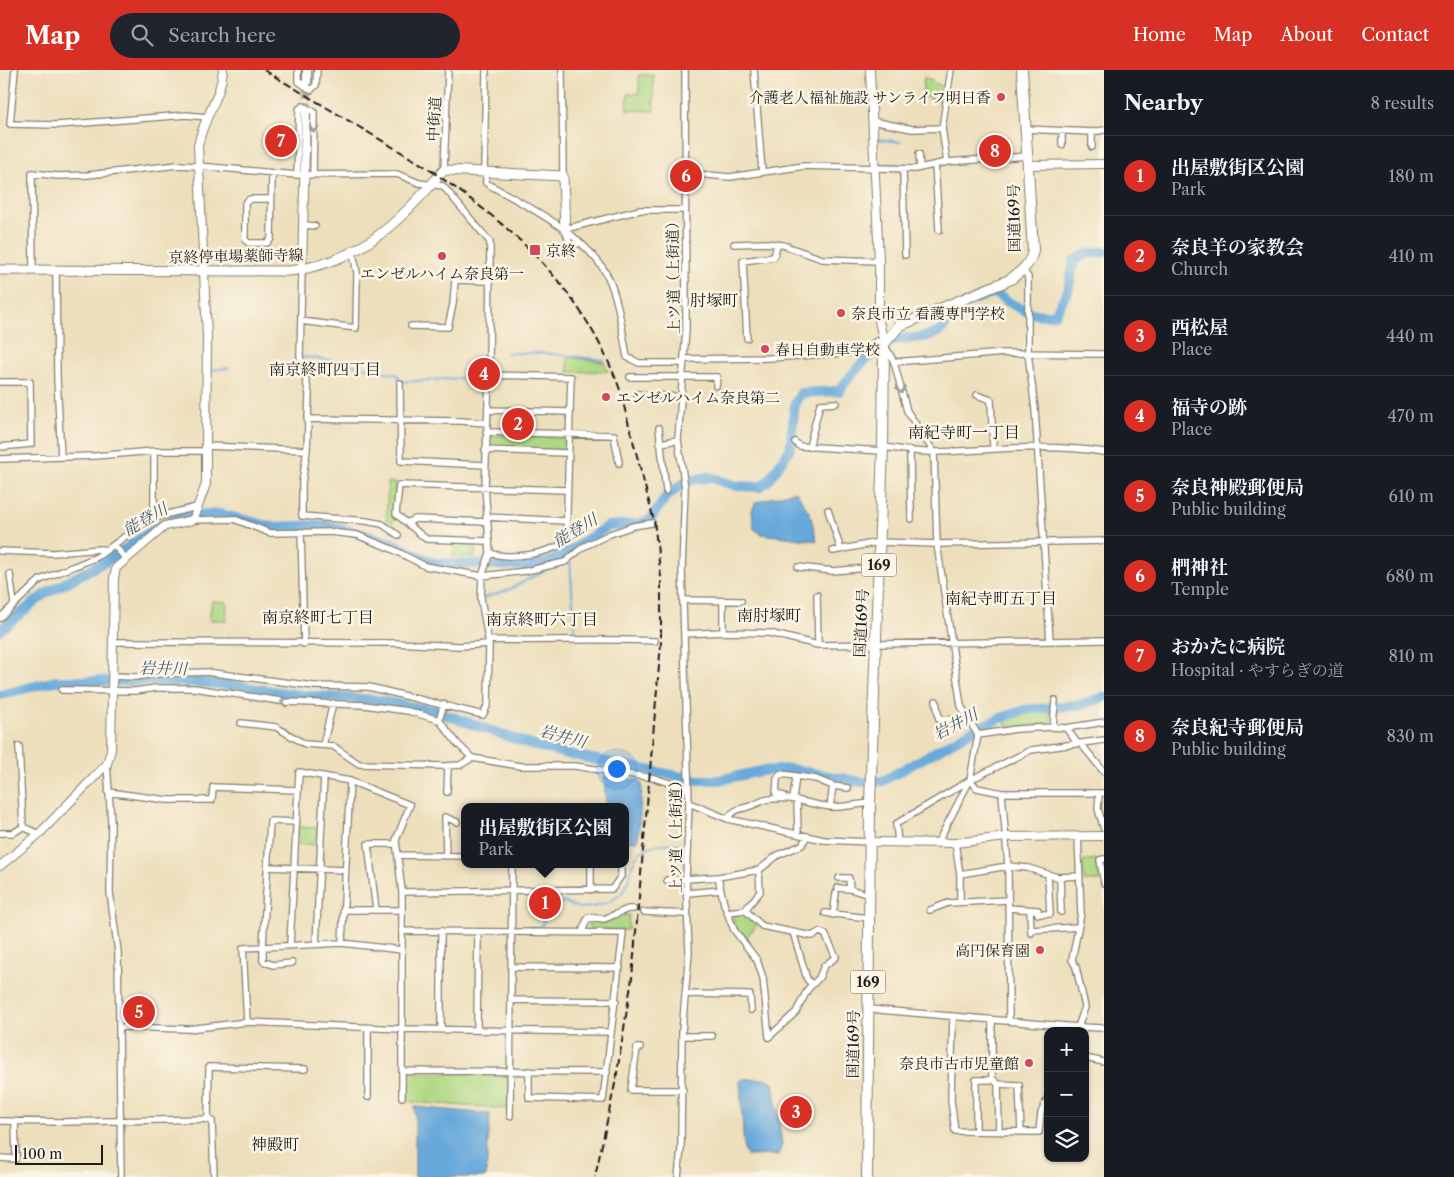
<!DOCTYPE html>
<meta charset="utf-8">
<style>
body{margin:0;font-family:"Libre Caslon Text","Noto Serif JP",serif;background:#20242c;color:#f1f3f6}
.controls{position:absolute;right:15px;bottom:15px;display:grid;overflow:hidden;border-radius:10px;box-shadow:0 1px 4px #0004}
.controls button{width:45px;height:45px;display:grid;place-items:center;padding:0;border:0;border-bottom:1px solid #363941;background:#171b24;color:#f1f3f6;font:25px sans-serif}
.scale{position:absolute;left:15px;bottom:12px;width:88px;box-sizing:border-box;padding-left:5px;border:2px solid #1c1c1c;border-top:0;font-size:14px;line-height:18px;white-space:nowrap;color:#1c1c1c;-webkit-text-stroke:4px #fcf5e5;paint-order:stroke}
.you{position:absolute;left:616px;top:698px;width:18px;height:18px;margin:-12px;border:4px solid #fff;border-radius:50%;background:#1a73e8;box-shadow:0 0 0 8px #1a73e833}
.badge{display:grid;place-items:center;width:32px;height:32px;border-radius:50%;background:#d93025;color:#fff;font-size:16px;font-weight:700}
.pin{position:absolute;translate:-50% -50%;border:2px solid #fff;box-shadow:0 1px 5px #0006}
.popup{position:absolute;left:461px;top:733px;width:168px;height:65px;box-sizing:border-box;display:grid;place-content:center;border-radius:10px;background:#171b24;filter:drop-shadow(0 1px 4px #0005);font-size:16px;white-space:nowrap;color:#9ea1a6}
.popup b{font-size:19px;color:#f1f3f6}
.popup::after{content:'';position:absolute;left:50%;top:100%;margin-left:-10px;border:10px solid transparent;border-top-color:#171b24}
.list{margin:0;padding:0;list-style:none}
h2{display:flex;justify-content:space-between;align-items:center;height:65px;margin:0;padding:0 20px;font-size:21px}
h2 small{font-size:16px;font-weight:400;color:#9ea1a6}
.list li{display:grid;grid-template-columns:32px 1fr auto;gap:15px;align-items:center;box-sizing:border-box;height:80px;padding:0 20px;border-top:1px solid #363941}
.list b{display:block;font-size:19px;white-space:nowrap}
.list p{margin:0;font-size:16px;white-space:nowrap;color:#9ea1a6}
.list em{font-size:16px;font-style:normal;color:#9ea1a6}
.icon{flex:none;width:28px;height:28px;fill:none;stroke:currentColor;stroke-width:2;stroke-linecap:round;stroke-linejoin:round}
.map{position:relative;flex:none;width:1104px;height:1107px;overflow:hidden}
header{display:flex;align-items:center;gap:30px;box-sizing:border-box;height:70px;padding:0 25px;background:#d93025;color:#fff}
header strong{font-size:24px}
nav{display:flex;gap:28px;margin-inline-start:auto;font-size:18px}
.search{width:350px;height:45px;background:#20242c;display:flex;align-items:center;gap:12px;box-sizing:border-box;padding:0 18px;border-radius:28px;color:#9ea1a6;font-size:19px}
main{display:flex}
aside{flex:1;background:#171b24}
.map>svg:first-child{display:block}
</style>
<header>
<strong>Map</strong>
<div class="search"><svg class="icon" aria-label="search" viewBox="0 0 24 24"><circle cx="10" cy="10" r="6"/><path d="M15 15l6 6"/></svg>Search here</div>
<nav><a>Home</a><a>Map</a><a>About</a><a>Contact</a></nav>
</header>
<main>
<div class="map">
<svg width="1104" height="1107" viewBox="0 0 1104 1107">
<rect width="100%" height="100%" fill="#fcf5e5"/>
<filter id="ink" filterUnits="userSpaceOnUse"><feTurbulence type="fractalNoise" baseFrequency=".02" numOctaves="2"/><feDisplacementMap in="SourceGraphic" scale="10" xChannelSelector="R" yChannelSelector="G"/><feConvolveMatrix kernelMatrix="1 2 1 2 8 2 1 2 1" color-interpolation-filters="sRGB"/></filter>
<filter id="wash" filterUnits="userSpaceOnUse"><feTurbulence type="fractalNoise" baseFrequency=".0096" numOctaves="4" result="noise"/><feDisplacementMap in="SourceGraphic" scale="20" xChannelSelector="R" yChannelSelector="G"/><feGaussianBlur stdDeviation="1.12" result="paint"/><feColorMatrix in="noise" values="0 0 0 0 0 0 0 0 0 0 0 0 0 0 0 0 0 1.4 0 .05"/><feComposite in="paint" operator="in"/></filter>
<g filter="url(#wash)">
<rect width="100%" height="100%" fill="#eddfbc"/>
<path fill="#aed883" stroke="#657a50" d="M639,5H653L654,41L627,40L628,24L639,23Z
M924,7L945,18L942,32L922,25Z
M568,287L604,292L608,301L568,302Z
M490,365L565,368V381L489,379Z
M388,412L396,413L394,445L396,447L389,457L386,455Z
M454,473L475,474V487L453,486Z
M212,531L227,532L226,550H209Z
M1050,642V653L1008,658L1004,651L1024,644Z
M297,757L319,758L318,775L297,774Z
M1095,789L1101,811H1084L1083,791Z
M540,826H559V832L551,835L546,841H531L530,836L534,835Z
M629,844L628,860L591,859L588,855L589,850L606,852Z
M733,844H744L757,855L745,869L734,856Z
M407,1003H509L508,1039L411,1032L406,1025L405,1006Z"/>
<path fill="#67a9db" stroke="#42627c" d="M796,421L810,444L817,471L762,464L754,459L752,440L756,432Z
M604,706L639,710L642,715L638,771H625V737H606Z
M744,1009H767L773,1012L782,1074L779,1085L747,1086L744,1080L740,1011Z
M415,1037L490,1044L486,1107H415Z"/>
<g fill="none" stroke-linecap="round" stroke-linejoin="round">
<path stroke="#67a9db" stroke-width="2" d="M877,69L901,72
M954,89L1014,84
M878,94L916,95L942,90
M507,283H544L604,290
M303,287L336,291L398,305L400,312L480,307L485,300L486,283
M209,300L229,298
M570,491L575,564
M484,528L506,521L550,498
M517,857H541L549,839L563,832C569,833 575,838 581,838C599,837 623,831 628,811C631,803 631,793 637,786C647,773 665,773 680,774"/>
<path stroke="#67a9db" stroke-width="10" d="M0,560L45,524L108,490L158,457L181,445L220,444L273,457L325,455L386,470L433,493L536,496L561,487L608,456L638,454L650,450L666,427L687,411L709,407L737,416L760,417L769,410L790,379L795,333L801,323L839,321C851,304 877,274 899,269C911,267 926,269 937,263C945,259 950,247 957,240C964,232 984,226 995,223C1012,235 1034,249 1055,244L1068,221L1074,191L1087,184L1104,182
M0,625L55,611H168L223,614L300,625L375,630L435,641L529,674L567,684L698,710H719L761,701L790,699L862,712L883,711L977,658L1001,648L1025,640L1080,635L1104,627"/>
</g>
</g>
<g filter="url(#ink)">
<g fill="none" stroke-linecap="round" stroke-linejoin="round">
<path stroke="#c3b89c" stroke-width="8" stroke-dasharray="8 4" stroke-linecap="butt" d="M306,40L307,11"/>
<defs>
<path id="minor" d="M15,0L10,54L58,55L186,45L207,47
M298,0V11L311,20L316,15L317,0
M562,0L563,106
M754,0L762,101
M872,51L912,59L942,58
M1025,59L1092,62L1104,60
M1092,62V77
M1062,75V61
M919,84L920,97
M947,92L942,58L951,0
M935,95L939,160
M903,99L905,185
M444,100L448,0
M484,102L486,0
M486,102V113C527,136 584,163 607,205C619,229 622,261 627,287L639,293H684
M684,103L730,107L804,96L915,99L947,92L1027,86
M297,105L299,39L303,36L314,42L313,105
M271,129H250L245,133V170L249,173H267L271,169L272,103
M304,155L315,156
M580,173L570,175L565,159L640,140H685
M734,174L766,173L783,175L822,189L879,191
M33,200L32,103L58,106L88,105L178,95L199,96L297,105L397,104L419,113L443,116L490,172L489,305L485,417L490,483L482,506L481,529L489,574L488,634L483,645L369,617L314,616L206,602L154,604L136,607L112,606
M56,200L57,308L61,387
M302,200L300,286L309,324L307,380L302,413V446L366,451L382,454L398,465
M1023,200L1028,207V283L1035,339L1050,571
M301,251L356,258L357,203L353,183
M411,256L448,257L453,234L455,210L490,211
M747,268L743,191L774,187L777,175
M685,289L769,288L859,282L877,271L884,274L894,292L907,341L934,382L937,474L961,636L978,665
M894,292L1005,283L1104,284
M489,305L571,307L566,472C546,484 512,490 490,483
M630,307H717L716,316
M0,312H30L31,374L0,377
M400,313L401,391L485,395
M637,324L680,327
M977,325L991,330L993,377
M488,340L569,342
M307,349L461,351L486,353
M659,358L666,421
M486,362L614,365L619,393
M795,372L799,376L883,381
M660,373L678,370
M206,376L307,380
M809,377L820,334L836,333
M883,377C900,379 919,383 936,382C994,380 1046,373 1104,382
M485,380L567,383
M910,380L911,449
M154,381V449
M0,389L95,386L154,381H206
M828,440L841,480
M486,447L566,451
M193,450L234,449L270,463L330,462L357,465L392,479L425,496L482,506L526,501L565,492L583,477L610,464L633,456L652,453
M407,453L415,449L486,452
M301,462L304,574
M488,471L426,469L396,444L399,415L566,420
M114,475L126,489
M0,481L53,483L100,479L108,480
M833,481L879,472L937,474L1104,471
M798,497L833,501L879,497
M10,504L14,534
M817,525L818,575
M683,530L741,531
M723,531V562
M0,548L40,510L97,487L142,454L164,445L197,437
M684,564L723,562L769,563L818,575L1104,570
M489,570C544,571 599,568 655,571
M112,572L394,573L460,576L489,574
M62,620L135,621L156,618H194L287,632L364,635L408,641L439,650L457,673L472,688L520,696H575L654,708L688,719
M936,631L939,649L968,650
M439,650L444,634
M241,653L276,657L305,674L333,676L359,694L445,696L460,695L472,688
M1053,657L1055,630
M1066,658L1104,652
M978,665L1016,659L1053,657L1066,658L1078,674
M1081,674L1104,702
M323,675L333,633
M19,676L23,757L39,764
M107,694L111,751L110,822L118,882L121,1107
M796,706L816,709L833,716L830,737
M970,710L977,718L1002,723H1104
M833,716L848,718
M108,722L167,730H212L213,717L298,720
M447,722L448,696
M1002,723L1008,796L1009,951
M1099,723L1098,739L1104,759
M784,726L776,724L777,709L781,704L796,706L793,729
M797,730L798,763
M689,733L728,749L824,770L870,772
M728,749C735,737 741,740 753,735C759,733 764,729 771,729C792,726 811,735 832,737C839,738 859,734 870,733
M0,763H13L23,757
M1078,765L1081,844L1072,890L1076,897L1085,937L1078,957L1104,958
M898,772L896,754L970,710L1031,680L1104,670
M938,772L970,710L978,665
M955,773L960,804V832
M398,785L465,786
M446,786L445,747L457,752
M1104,789L1100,790L1104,813
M591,794V820
M268,797L345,800
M960,804L1008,796L1028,798L1057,807L1080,806
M718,807L724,834L734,860L757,890L763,908L769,967
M1060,807L1061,842
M839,808H849L850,819
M667,810L718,807L759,800L778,785L802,775L807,766
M838,818L850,819L869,825
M402,822L612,819L621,806V794
M687,823L721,820
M1008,838L1038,840V844H1050L1048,805
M344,840H402
M376,840L368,774H396
M745,840L762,856L812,866L819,862L825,864L836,887L824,896L819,908L808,919L796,942L769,967
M930,840L948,833L1008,830
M1030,840L1031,863
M644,842L687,844
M727,842L745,840L760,822L759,800
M825,843L869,848
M833,845L836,823
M1031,860L1078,857
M403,861L623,863L603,1030L529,1028V1001
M441,861V959
M582,862L588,847L604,849L628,839H633
M793,862L807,909L812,915
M342,873L350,711
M316,874L324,706
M290,875L299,702L350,711L410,735L396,770L402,822V1027
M292,893L273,895L263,891V876L270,751L296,752
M511,897L620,898
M685,924L750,925L751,940
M511,930L616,931
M868,939L1078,957L1077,961
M953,946L951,1030L955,1061L1039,1062L1041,1043L1048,1027
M992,950V1010
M247,952L243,878L342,873L402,880
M119,957L188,959L247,952L402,959L610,962
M368,958V1027
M477,959L478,862
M682,966H712
M640,978H637L631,1020H683
M1085,988L1104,992
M402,1001L607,1002
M998,1014L999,1062
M510,1046L512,794
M208,1049L209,997L305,999
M0,1051L62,1052L208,1049L212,1051L214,1107
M976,1061V1010H994L998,1014L1019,1015L1021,1062
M0,1088L16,1089L15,1051
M678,1107L681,1079L682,961L689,882L686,809L689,733L682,499L685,418L678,370L686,259L685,0"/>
<path id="tertiary" d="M870,0L879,191V251L884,274
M307,11V0
M1028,95L1104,94
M302,200L306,40
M870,772L955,773L1006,767L1104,766
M0,796L39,764L107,694L111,680L114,508L116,498L165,456L193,450L206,414V376L207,266L198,76C203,47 221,29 223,0"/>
<path id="secondary" d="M0,200L290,201C360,192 400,152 444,100L563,106L565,159"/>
<path id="trunk" d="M867,1107L870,733L883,377L884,274L899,256L1009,210C1021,202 1031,194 1033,180L1022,0"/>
</defs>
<use href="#minor" stroke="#847e6c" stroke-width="8"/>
<use href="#tertiary" stroke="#847e6c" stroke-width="10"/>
<use href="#secondary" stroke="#847e6c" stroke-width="11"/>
<use href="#trunk" stroke="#847e6c" stroke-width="12"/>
<use href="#minor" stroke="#fff" stroke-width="5.5"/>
<use href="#tertiary" stroke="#fff" stroke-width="8"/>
<use href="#secondary" stroke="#fff" stroke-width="9"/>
<use href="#trunk" stroke="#fff" stroke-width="10"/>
<path stroke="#1c1c1c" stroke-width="2" stroke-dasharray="8 4" stroke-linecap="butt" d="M264,0L436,103
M430,100C517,160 580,216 619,317L654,451L661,507V573L632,908L616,1009L595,1107"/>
</g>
<defs><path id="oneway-chevron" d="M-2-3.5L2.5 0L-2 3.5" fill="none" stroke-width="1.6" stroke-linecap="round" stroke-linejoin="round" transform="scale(1.25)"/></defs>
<g stroke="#999">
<use href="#oneway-chevron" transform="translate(314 59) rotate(91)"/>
<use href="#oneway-chevron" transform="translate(901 320) rotate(78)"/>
<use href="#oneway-chevron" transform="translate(284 632) rotate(-173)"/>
</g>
</g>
<g fill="#d1495b" stroke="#fcf5e5" stroke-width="2">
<circle cx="1001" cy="27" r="5"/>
<rect x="529" y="174" width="12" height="12" rx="2.5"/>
<circle cx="442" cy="186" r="5"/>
<circle cx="841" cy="243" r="5"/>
<circle cx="765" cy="279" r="5"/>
<circle cx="606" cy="327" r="5"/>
<circle cx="1040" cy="880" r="5"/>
<circle cx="1029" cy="993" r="5"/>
</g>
<g text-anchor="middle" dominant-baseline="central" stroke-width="5" stroke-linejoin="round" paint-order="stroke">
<g fill="#fcf5e5" stroke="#5f5d58" stroke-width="1">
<rect x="861.5" y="483.5" width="35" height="23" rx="4"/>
<rect x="850.5" y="900.5" width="35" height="23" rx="4"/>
</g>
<g font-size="14" font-weight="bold" fill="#1c1c1c">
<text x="879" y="495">169</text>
<text x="868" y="912">169</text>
</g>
<g font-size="15" fill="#1c1c1c" stroke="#fcf5e5" text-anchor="start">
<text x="991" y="27" text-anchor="end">介護老人福祉施設 サンライフ明日香</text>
<text x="546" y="180">京終</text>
<text x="442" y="203" text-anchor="middle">エンゼルハイム奈良第一</text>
<text x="851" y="243">奈良市立 看護専門学校</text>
<text x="775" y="279">春日自動車学校</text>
<text x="616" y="327">エンゼルハイム奈良第二</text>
<text x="1030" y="880" text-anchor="end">高円保育園</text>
<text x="1019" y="993" text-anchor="end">奈良市古市児童館</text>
</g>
<g font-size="15" fill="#1c1c1c" stroke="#fcf5e5">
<text transform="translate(434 49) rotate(-87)">中街道</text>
<text transform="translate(1014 148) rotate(-91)">国道169号</text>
<text transform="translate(236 186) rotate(-1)">京終停車場薬師寺線</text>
<text transform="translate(673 204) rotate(-91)">上ツ道（上街道）</text>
<text transform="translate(861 553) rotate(-87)">国道169号</text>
<text transform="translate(675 763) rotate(-90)">上ツ道（上街道）</text>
<text transform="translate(853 974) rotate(-89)">国道169号</text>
</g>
<g font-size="16" fill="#1c1c1c" stroke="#fcf5e5">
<text x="714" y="230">肘塚町</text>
<text x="325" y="299">南京終町四丁目</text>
<text x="964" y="362">南紀寺町一丁目</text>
<text x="1001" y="528">南紀寺町五丁目</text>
<text x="769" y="545">南肘塚町</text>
<text x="318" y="547">南京終町七丁目</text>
<text x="542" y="549">南京終町六丁目</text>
<text x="275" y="1074">神殿町</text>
</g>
<g font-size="16" font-style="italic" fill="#3e5b72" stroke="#fcf5e5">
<text transform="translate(145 449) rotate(-30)">能登川</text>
<text transform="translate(575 460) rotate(-31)">能登川</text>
<text transform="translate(163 598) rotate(1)">岩井川</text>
<text transform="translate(955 654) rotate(-28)">岩井川</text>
<text transform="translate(563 666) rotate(15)">岩井川</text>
</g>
</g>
</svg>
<div class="controls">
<button>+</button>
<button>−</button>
<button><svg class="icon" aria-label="layers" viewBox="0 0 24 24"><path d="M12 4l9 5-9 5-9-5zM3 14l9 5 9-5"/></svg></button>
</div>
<div class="scale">100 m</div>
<div class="you"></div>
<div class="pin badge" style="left:545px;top:833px">1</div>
<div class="popup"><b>出屋敷街区公園</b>Park</div>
<div class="pin badge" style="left:518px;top:354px">2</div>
<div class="pin badge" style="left:796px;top:1042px">3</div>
<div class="pin badge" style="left:484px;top:304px">4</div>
<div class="pin badge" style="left:139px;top:942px">5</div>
<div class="pin badge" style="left:686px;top:106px">6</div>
<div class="pin badge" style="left:281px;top:71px">7</div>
<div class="pin badge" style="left:995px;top:81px">8</div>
</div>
<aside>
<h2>Nearby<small>8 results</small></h2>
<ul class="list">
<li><span class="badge">1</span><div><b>出屋敷街区公園</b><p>Park</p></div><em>180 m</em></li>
<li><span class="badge">2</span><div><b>奈良羊の家教会</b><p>Church</p></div><em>410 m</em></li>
<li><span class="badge">3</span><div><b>西松屋</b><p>Place</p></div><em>440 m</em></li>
<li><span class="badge">4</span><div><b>福寺の跡</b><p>Place</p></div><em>470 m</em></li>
<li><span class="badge">5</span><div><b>奈良神殿郵便局</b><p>Public building</p></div><em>610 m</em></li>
<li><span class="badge">6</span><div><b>椚神社</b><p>Temple</p></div><em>680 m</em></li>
<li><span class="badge">7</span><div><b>おかたに病院</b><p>Hospital · やすらぎの道</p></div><em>810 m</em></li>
<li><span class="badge">8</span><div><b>奈良紀寺郵便局</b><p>Public building</p></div><em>830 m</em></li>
</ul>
</aside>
</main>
